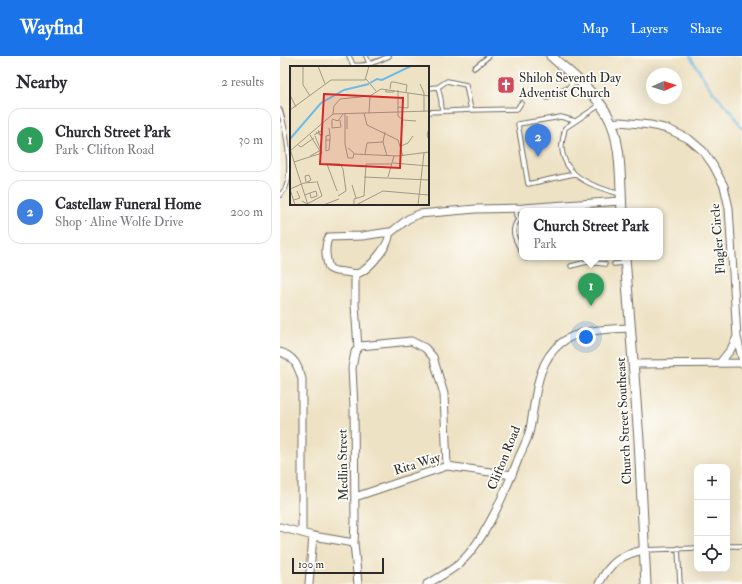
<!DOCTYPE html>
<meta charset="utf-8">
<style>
body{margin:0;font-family:"IM FELL Double Pica",serif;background:#f2f2f3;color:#2b2b33}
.controls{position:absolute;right:12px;bottom:12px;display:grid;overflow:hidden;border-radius:8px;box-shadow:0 4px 16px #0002}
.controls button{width:36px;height:36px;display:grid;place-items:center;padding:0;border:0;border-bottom:1px solid #e1e1e2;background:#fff;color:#2b2b33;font:20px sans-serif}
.compass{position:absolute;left:366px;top:12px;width:36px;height:36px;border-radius:50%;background:#fff;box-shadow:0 4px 16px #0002;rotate:87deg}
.scale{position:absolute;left:12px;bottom:10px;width:92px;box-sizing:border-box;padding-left:4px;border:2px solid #2b2b2b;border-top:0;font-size:11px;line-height:14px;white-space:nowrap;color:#2b2b2b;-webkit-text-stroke:3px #fdfcf7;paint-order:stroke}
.you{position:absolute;left:306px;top:281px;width:14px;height:14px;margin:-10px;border:3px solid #fff;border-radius:50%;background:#1a73e8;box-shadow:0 0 0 6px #1a73e833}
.badge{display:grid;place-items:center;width:26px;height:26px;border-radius:50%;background:#1a73e8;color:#fff;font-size:13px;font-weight:700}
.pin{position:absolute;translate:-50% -33px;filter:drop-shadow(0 1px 2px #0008)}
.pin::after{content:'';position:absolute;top:21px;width:14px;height:12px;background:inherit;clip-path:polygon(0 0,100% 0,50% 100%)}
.popup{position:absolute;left:239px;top:152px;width:144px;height:52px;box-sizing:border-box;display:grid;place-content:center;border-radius:8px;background:#fff;filter:drop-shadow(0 1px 3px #0005);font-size:13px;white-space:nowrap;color:#7c7c81}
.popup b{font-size:15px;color:#2b2b33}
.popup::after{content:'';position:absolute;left:50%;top:100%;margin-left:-8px;border:8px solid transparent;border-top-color:#fff}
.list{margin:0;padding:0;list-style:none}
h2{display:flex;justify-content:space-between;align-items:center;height:52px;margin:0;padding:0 16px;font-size:17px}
h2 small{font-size:13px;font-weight:400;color:#7c7c81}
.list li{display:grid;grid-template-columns:26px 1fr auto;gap:12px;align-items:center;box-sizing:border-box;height:64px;margin:0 8px 8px;padding:0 8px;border:1px solid #e1e1e2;border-radius:12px}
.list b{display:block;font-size:15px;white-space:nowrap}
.list p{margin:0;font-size:13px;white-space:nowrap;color:#7c7c81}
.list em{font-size:13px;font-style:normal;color:#7c7c81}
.icon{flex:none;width:22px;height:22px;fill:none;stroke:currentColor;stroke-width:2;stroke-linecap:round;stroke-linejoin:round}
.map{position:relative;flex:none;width:462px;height:528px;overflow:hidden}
header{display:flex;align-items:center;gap:24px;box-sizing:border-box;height:56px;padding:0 20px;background:#1a73e8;color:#fff}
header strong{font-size:19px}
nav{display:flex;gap:22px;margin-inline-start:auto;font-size:14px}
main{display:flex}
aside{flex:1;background:#fff}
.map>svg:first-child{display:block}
</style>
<header>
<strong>Wayfind</strong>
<nav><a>Map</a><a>Layers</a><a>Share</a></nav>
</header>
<main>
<aside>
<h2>Nearby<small>2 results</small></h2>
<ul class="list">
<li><span class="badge" style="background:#2e9e5b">1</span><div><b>Church Street Park</b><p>Park · Clifton Road</p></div><em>30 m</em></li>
<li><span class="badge" style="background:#3f7fe0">2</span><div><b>Castellaw Funeral Home</b><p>Shop · Aline Wolfe Drive</p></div><em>200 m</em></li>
</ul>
</aside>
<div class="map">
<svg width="462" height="528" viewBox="0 0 462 528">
<rect width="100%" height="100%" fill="#fdfcf7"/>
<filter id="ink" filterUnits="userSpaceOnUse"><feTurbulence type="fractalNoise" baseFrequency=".025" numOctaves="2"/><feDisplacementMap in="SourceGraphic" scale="8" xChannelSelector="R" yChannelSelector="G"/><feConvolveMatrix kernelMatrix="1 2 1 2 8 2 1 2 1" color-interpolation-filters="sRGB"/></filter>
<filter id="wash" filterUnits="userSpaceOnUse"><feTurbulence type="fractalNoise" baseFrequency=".012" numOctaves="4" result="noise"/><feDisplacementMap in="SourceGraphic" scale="16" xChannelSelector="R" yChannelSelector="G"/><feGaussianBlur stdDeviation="0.9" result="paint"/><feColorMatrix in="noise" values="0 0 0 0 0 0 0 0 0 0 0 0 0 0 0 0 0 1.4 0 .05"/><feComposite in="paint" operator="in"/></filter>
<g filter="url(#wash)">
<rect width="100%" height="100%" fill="#eee2c4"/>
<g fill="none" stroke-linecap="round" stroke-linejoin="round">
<path stroke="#6fbbe8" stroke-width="2" d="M410,0L430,32L453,58L462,72"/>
</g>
</g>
<g filter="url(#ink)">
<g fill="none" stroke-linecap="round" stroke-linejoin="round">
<defs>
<path id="service" d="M69,0L73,9C84,11 99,5 109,0
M86,0L89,7
M194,12L209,0
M158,31L167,25L186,29L191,54L237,53L241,47
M148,32L158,31L161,44L162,55
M267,42L288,32L296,23
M320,49L285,72C284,79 281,87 282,93C285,122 315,131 340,138
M0,54C6,73 13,113 6,131C5,134 2,137 0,139
M148,56L191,54
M294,118L248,128L238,68L281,61L295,65
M236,152V159L238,164
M242,164H238C229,175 236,185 242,196
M245,201L246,202
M334,208L345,207
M291,210L307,206L325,208
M447,490H462
M398,492L400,528
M364,494L417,492"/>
<path id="minor" d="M331,67L340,66L370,69L388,73L409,83L423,95L433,109L444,130L449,152L457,281L462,302
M109,176C112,187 89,213 79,217C74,219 69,216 64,216C58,215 54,216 49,212C46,204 44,189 49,181L82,180Z
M110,177L128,163L139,158L196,153L243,152L341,145
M75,218V249L78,292
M0,296C14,300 18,310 22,323V477
M440,307L451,293L457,281
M354,308L462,307
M75,441L167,410L232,419
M0,471L33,480L74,487
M29,528L33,480
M78,528L74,487L75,465L74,351L72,312L75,296L80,290L131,285L145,292L153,301L164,338L167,410
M147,528C158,522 171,515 180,507C206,483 226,434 239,401C243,392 248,383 250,373C256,344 255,307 281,287C298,273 330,273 351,272
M319,528C329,507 342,498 364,494"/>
<path id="tertiary" d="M271,0C291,18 313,34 327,58C342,83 340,126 342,155
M345,201L359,384L366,528"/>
</defs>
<use href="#service" stroke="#6f6b61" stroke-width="5.5"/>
<use href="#minor" stroke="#6f6b61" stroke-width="9"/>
<use href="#tertiary" stroke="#6f6b61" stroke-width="11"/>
<use href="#service" stroke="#fff" stroke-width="3.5"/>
<use href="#minor" stroke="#fff" stroke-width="7"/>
<use href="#tertiary" stroke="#fff" stroke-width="9"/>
</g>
</g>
<defs>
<symbol id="church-square" viewBox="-11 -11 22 22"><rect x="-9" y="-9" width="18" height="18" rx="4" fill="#d1495b" stroke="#fdfcf7"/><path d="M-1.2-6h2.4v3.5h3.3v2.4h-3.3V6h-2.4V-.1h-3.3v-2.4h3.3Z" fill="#fff"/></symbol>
</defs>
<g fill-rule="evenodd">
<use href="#church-square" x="216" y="19" width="20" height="20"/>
</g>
<g text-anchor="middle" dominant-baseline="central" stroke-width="3.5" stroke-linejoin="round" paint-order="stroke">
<g font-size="13" fill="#2b2b2b" stroke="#fdfcf7" text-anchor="start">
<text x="239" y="22">Shiloh Seventh Day<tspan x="239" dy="15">Adventist Church</tspan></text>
</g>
<g font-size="13" fill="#2b2b2b" stroke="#fdfcf7">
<text transform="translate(438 183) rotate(-95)">Flagler Circle</text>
<text transform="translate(344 365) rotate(-93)">Church Street Southeast</text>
<text transform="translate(224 402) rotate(-68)">Clifton Road</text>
<text transform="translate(137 408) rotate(-17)">Rita Way</text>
<text transform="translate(63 409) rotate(-91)">Medlin Street</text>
</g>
</g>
<g transform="translate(10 10)">
<rect width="139" height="139" fill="#eee2c4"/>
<path fill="none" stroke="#6fbbe8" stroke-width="2" d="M80,17L87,13L92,14L121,0M0,73L31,37L54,24L79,18"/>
<path fill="none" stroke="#a09987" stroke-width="1" d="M13,0V19L20,30M28,0L35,18M76,13L86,25M130,18L134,27V46M96,23V26H104V24M100,23L101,16H104L117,19L116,26M108,24V50L113,54L126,55M0,29L6,41M108,41L118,42V27M0,44L41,14H75L79,0M55,47V78L58,92H63L64,87L58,82M74,47L77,59L108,74L113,90M79,47L80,30M43,48L44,40L50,33L80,30L91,23L139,30M42,53L48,55L53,48M42,54V62L51,61L50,54M139,62L137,69L139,74M57,63V50M26,66L31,70L28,64M95,66L93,76L97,90M20,69L30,85M24,69L31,65L33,69M36,74V70L40,69L39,62M40,74H36V85L39,84L40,74V69M8,79L11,81L24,72M111,80L118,77L123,70M0,83L18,139M0,85L43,48L139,45M64,88L108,90L139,86M75,88L77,77L93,76M20,90L31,84M4,96L32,87L25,70M103,97L139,100M74,111L139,114M98,111L104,90M16,116L15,110L19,109L21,114L17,116M62,119L66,132M47,125L37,98H50L53,103L56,125L48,130M15,129L20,127L26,125L27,130L21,132L20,127M4,134L10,132L7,125M12,135L17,138L32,130L27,115M5,139L0,123L14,117L26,116M33,139L49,133M64,139V133L74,130L76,98H102M66,139L93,125L139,129M128,139L134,87"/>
<path fill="#d62828" fill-opacity="0.15" stroke="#d62828" stroke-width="2" d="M34,28L113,32L110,102L30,98Z"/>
<rect width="139" height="139" fill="none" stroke="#2b2b2b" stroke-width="2"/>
</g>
</svg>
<div class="controls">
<button>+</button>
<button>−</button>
<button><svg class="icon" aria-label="locate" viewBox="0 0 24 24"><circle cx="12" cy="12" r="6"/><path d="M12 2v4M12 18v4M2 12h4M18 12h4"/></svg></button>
</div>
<svg class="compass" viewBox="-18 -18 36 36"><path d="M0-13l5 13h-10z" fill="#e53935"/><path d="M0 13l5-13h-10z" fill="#7c7c81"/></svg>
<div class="scale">100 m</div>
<div class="you"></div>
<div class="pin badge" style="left:311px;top:250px;background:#2e9e5b">1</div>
<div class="popup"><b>Church Street Park</b>Park</div>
<div class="pin badge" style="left:258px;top:101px;background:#3f7fe0">2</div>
</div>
</main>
